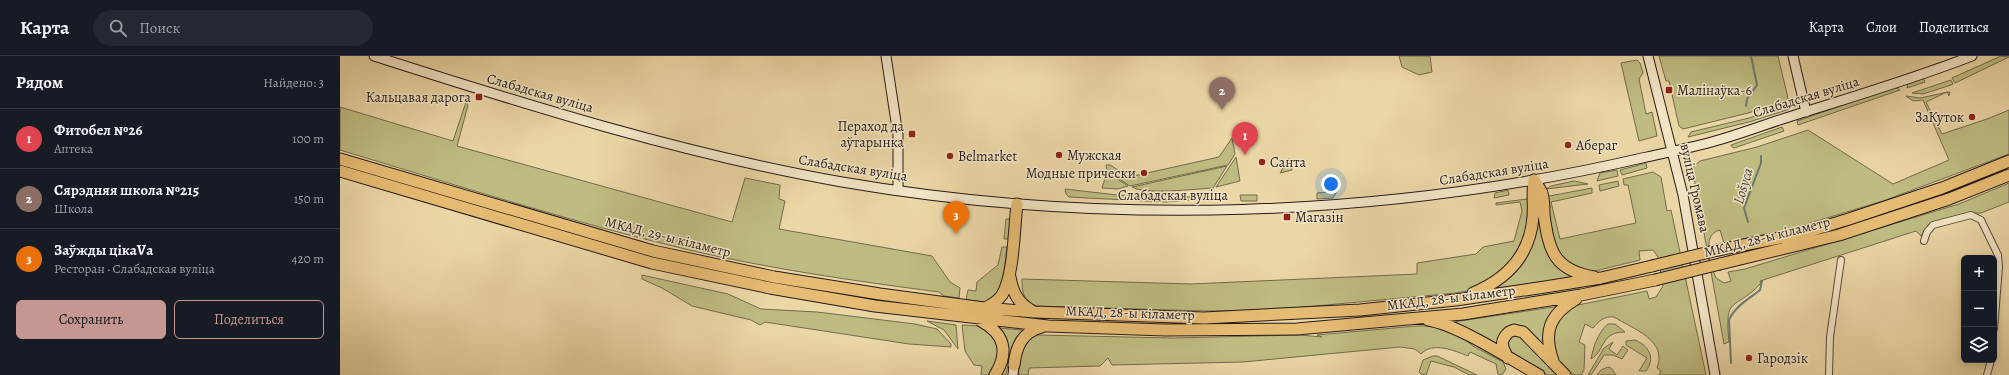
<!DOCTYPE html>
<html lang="ru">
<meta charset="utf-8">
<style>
body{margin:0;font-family:Alegreya,serif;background:#242831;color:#f1f3f6}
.controls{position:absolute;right:12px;bottom:12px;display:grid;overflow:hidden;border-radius:6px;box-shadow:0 2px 10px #0003}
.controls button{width:36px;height:36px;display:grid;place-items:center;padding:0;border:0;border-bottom:1px solid #363941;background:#171b24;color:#f1f3f6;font:20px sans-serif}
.you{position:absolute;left:991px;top:128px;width:14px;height:14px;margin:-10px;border:3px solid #fff;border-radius:50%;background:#1a73e8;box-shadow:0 0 0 6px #1a73e833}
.badge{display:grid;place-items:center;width:26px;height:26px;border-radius:50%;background:#c59692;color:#fff;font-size:13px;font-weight:700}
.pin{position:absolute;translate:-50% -33px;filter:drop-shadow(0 1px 2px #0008)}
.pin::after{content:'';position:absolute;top:21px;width:14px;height:12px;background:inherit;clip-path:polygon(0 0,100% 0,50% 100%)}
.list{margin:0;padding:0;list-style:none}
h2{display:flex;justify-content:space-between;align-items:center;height:52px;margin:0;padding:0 16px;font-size:17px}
h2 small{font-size:13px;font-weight:400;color:#9ea1a6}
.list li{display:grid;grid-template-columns:26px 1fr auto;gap:12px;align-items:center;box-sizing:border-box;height:60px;padding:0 16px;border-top:1px solid #363941}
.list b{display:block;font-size:15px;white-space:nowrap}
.list p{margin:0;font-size:13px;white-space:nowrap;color:#9ea1a6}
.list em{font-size:13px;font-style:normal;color:#9ea1a6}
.actions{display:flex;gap:8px;padding:12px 16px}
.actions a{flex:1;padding:9px 0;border:1px solid #c59692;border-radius:6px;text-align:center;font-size:14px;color:#c59692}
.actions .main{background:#c59692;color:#111}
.icon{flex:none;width:22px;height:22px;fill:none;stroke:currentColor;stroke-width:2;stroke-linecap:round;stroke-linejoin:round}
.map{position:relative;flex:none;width:1669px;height:319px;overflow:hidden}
header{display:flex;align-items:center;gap:24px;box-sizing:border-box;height:56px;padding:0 20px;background:#171b24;border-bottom:1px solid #363941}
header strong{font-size:19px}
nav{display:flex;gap:22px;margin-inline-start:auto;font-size:14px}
.search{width:280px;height:36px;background:#242831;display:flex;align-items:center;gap:10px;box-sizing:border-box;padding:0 14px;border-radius:22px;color:#9ea1a6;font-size:15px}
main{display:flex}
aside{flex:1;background:#171b24}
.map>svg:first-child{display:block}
</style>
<header>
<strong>Карта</strong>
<div class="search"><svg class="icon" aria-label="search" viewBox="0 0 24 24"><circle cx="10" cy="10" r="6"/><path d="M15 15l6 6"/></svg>Поиск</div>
<nav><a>Карта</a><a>Слои</a><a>Поделиться</a></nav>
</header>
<main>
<aside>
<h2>Рядом<small>Найдено: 3</small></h2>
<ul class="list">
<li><span class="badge" style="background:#e0444e">1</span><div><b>Фитобел №26</b><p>Аптека</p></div><em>100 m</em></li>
<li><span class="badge" style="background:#8d6e63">2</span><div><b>Сярэдняя школа №215</b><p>Школа</p></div><em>150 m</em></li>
<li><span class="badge" style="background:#e8710a">3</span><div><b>Заўжды цікаVа</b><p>Ресторан · Слабадская вуліца</p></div><em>420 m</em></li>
</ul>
<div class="actions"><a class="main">Сохранить</a><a>Поделиться</a></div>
</aside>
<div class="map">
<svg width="1669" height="319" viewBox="0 0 1669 319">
<rect width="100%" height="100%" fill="#ebd6a6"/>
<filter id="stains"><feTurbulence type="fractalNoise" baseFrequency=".005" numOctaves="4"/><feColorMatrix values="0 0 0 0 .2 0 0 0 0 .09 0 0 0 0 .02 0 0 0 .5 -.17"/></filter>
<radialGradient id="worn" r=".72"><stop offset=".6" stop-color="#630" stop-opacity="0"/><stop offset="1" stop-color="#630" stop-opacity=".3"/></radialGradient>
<path fill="#bfbc81" stroke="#726b4c" d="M1059,0H1090L1092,16L1079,19L1062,11Z
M1319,0H1438L1448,42L1447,45L1408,57L1343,73L1339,70L1329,25H1326Z
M1661,0L1669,1L1615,27L1612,22Z
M1297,4L1300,7L1303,17L1299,23L1306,58L1312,56L1317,80L1299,85L1281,7Z
M1583,21L1585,26L1567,32L1568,27Z
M1611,24L1613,28L1611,29L1583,38L1572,37Z
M1555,31L1560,34L1458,69L1457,65Z
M1607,36L1586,46L1602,78L1647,63L1669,54V98L1543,145L1447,174L1384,187L1380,174C1361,178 1370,209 1376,222L1384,227L1391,225L1388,216L1405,213L1619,148L1669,127V146L1641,157H1630L1590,167L1581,180L1576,175L1420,225L1421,227C1395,256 1384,237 1389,286L1384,288L1353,116V111L1360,105L1417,91L1468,74L1553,128L1609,104L1583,44L1573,45L1566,40L1580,42L1608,36H1610L1609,40Z
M126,46L128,49L117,90L392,166L405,122L440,129L439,143L445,145L439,173L592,200L610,226L620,232L619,242L604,240L599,236C515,225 431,213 349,194C231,166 116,129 0,94V51L113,85Z
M1448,49L1450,53L1409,66L1348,81L1351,76L1409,62Z
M1442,71L1444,75L1394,92L1391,90V89Z
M892,82L895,98L888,109L790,130L767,115L766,109H770L789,121L879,101Z
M896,101L900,125L876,131Z
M949,102L952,114L940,117Z
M1306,107L1307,112L1282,119L1280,114Z
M887,110L873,132C855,133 805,139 792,131Z
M1277,114L1278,120L1257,125L1260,117Z
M767,116L788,130L778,133L762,132Z
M1313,116L1321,121L1327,155L1331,154L1366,319H1319L1321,315L1317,312C1328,284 1293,273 1274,261C1264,260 1259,265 1253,272L1245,268L1239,286L1245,289L1244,314L1241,319C1215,319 1215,298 1210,277L1228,251L1307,235L1309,243L1316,241L1323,230L1318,201L1313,194L1299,195L1300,204L1247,217L1238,215L1216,197L1204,141L1252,132V137L1211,146L1220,183L1296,167L1288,129H1284L1283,123Z
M1234,125L1248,128L1206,133L1211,130Z
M1278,125L1279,130L1260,135L1259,129Z
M725,133L777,139L851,141V144L825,146L729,141L726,138Z
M1168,134L1169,139L1154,142L1155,137Z
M997,135L993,142L977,143V137Z
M900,139H917V145H901Z
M1195,139L1209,200L1218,211L1231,220V222L1158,233L1156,230L1164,225L1178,211Z
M1187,143L1188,148L1186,181L1167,213L1132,234L1116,237L932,254L867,255L696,250C683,244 682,236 682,223L851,228L1077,218V207L1136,198L1143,191L1174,185L1182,155L1180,146L1156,149V147Z
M666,163H671L668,183H664Z
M662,191H667L662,232L659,238L647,246L626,244L628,234L636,235L637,226L658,209Z
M302,219L388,238L421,253L477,256L575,268L597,273L611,288V291L569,288L425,266L420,269L411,264L352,250L322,232L302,223Z
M1220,250L1206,296L1176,272L1159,293L1107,267Z
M587,265L616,269L618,293L604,274Z
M1268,268H1275L1285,276C1260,276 1266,294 1251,303C1253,292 1258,276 1268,268Z
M622,269L639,270L650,275L660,295L653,313L649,319H641L642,310L634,309L625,295Z
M1076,270H1094L1121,281L1133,290L1163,306L1166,313L1162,319L1158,318L1156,308L1130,296L1128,300C1115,295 1093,285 1081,298L1075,293L1060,291L903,306L772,309L768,302L760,310L689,312L688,319H679C678,304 681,284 697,279L833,282L960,279L982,281L977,279Z
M659,272L683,274L672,290L666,319H660L665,281Z
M1178,278L1218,319H1208L1168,297L1167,281Z
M1295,284C1309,290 1316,302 1306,315H1299L1307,302L1286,289V285Z
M1273,286L1269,293L1277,299L1283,290L1288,294L1282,303L1273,299H1264L1251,319H1248L1264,292Z
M1093,300H1097L1137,319H1129L1114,311L1091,305L1086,319L1081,318L1079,316L1083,304Z
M1268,311L1271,312L1276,319H1257L1261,314Z"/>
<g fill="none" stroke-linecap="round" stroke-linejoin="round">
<path stroke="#6d7874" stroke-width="2" d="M1406,50L1407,43L1417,29L1411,0
M1408,166L1404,152L1421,107V100
M1391,307L1389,264C1395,250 1409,243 1420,234L1422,225"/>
<defs>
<path id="street" d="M1584,185L1587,176L1593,169L1631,159L1641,164L1658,199L1659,211L1654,273
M1489,319L1490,281L1501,204
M1647,319L1651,304"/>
<path id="secondary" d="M34,0C187,49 343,98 502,126C764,171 1043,162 1302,102C1329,96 1356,91 1382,83C1406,76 1429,67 1452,60C1512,41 1573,23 1632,0
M546,0L558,79V134
M1308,0L1343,139L1375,319
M1453,0L1466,56
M673,319L674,309"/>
<path id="highway" d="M0,103L313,195L434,221L540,238L644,252L695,256L864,262L1020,254L1116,244L1205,231L1261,222L1312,210
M0,115L312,207L430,232L535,250L708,270L825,274L957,273L1123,258L1241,239L1315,224
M1194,124C1197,128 1200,133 1202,137C1204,144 1204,152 1204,159C1209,195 1214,214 1254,221
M1378,194L1460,178L1509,163L1602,132L1669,105
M1380,208L1499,179L1609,143L1669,119
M670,221C673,237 678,247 692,255
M1133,237C1167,223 1190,199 1193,161C1194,148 1192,137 1194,124
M645,252C651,249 658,245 662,239C674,220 674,172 677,148
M1088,264C1119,269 1170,303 1199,319
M641,265C665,278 669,296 655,319
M1168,302C1162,291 1159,285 1169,276L1174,274L1183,276L1225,319
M1213,305C1203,276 1209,259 1236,243
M674,309C676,291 682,276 702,271"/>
</defs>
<use href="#street" stroke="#57493a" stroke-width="8"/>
<use href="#secondary" stroke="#261a16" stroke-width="11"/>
<use href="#highway" stroke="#261a16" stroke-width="13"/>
<use href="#street" stroke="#f2e4c5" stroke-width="6"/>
<use href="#secondary" stroke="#f2e4c5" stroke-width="9"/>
<use href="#highway" stroke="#e6bb73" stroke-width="11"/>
<defs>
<path id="highway-bridge" d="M1312,210L1378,194
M1315,224L1380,208"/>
</defs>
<use href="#highway-bridge" stroke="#261a16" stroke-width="13" stroke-linecap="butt"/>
<use href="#highway-bridge" stroke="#e6bb73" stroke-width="11"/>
</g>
<g fill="#8f2418" stroke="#f2e4c5" stroke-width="1.5">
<rect x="1325" y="30" width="8" height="8" rx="2"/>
<rect x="135" y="37" width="8" height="8" rx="2"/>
<circle cx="1632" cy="61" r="4"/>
<rect x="568" y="74" width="8" height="8" rx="2"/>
<circle cx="1228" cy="89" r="4"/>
<circle cx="719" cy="99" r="4"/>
<circle cx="610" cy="100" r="4"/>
<circle cx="922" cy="106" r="4"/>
<circle cx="804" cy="117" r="4"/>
<rect x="943" y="157" width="8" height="8" rx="2"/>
<circle cx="1409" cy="302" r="4"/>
</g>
<g text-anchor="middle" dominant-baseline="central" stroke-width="3" stroke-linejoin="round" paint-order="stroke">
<g font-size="14" fill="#261a16" stroke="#f2e4c5" text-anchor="start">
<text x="1337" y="34">Малінаўка-6</text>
<text x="131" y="41" text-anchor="end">Кальцавая дарога</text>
<text x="1624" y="61" text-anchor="end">ЗаКуток</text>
<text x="564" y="70" text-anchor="end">Пераход да<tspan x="564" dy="16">аўтарынка</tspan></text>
<text x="1236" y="89">Абераг</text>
<text x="727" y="99">Мужская</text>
<text x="618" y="100">Belmarket</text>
<text x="930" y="106">Санта</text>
<text x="796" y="117" text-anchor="end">Модные прически</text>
<text x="955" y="161">Магазін</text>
<text x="1417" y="302">Гародзік</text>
</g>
<g font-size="14" fill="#261a16" stroke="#f2e4c5">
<text transform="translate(200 37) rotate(16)">Слабадская вуліца</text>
<text transform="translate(1466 41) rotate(-17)">Слабадская вуліца</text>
<text transform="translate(513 112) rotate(9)">Слабадская вуліца</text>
<text transform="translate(1154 116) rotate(-9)">Слабадская вуліца</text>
<text transform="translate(1355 132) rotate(77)">вуліца Громава</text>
<text x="833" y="139">Слабадская вуліца</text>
<text transform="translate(328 181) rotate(14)">МКАД, 29-ы кіламетр</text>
<text transform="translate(1427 181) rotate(-14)">МКАД, 28-ы кіламетр</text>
<text transform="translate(1111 242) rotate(-7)">МКАД, 28-ы кіламетр</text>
<text transform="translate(790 257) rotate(2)">МКАД, 28-ы кіламетр</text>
</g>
<g font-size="15" font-style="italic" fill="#4a4945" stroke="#f2e4c5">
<text transform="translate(1403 130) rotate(-73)">Lošyca</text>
</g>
</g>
<rect width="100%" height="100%" filter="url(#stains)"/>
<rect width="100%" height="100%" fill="url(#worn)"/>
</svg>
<div class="controls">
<button>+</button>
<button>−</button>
<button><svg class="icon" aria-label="layers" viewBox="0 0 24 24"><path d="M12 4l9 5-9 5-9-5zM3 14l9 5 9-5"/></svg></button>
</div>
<div class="you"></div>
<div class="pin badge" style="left:905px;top:99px;background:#e0444e">1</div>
<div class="pin badge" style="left:882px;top:54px;background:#8d6e63">2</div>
<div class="pin badge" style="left:616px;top:178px;background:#e8710a">3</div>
</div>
</main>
